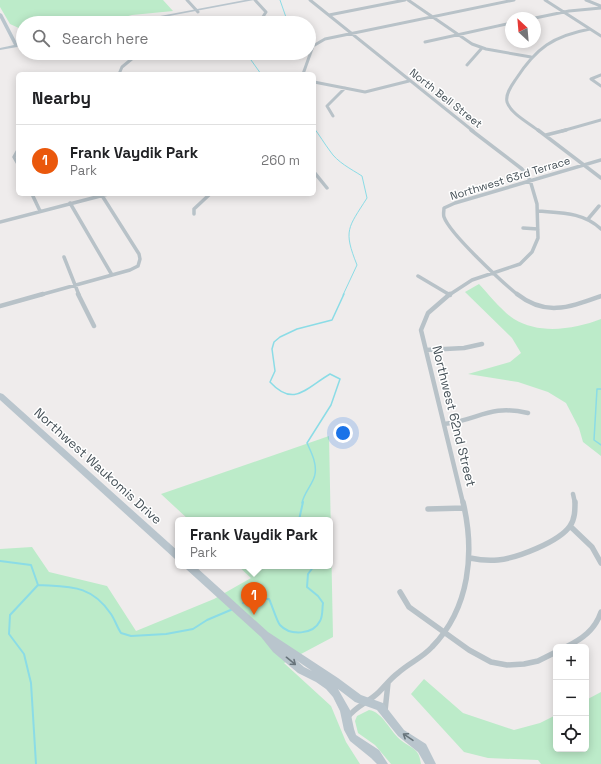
<!DOCTYPE html>
<meta charset="utf-8">
<style>
body{margin:0;font-family:"Space Grotesk",sans-serif;background:#f2f2f2;color:#202124}
.controls{position:absolute;right:12px;bottom:12px;display:grid;overflow:hidden;border-radius:6px;box-shadow:0 2px 10px #0003}
.controls button{width:36px;height:36px;display:grid;place-items:center;padding:0;border:0;border-bottom:1px solid #e0e0e0;background:#fff;color:#202124;font:20px sans-serif}
.compass{position:absolute;left:505px;top:12px;width:36px;height:36px;border-radius:50%;background:#fff;box-shadow:0 2px 10px #0003;rotate:334deg}
.you{position:absolute;left:343px;top:433px;width:14px;height:14px;margin:-10px;border:3px solid #fff;border-radius:50%;background:#1a73e8;box-shadow:0 0 0 6px #1a73e833}
.badge{display:grid;place-items:center;width:26px;height:26px;border-radius:50%;background:#ea580c;color:#fff;font-size:13px;font-weight:700}
.pin{position:absolute;translate:-50% -33px;filter:drop-shadow(0 1px 2px #0008)}
.pin::after{content:'';position:absolute;top:21px;width:14px;height:12px;background:inherit;clip-path:polygon(0 0,100% 0,50% 100%)}
.popup{position:absolute;left:175px;top:517px;width:158px;height:52px;box-sizing:border-box;display:grid;place-content:center;border-radius:6px;background:#fff;filter:drop-shadow(0 1px 3px #0005);font-size:13px;white-space:nowrap;color:#757577}
.popup b{font-size:15px;color:#202124}
.popup::after{content:'';position:absolute;left:50%;top:100%;margin-left:-8px;border:8px solid transparent;border-top-color:#fff}
.list{margin:0;padding:0;list-style:none}
h2{display:flex;justify-content:space-between;align-items:center;height:52px;margin:0;padding:0 16px;font-size:17px}
h2 small{font-size:13px;font-weight:400;color:#757577}
.list li{display:grid;grid-template-columns:26px 1fr auto;gap:12px;align-items:center;box-sizing:border-box;height:72px;padding:0 16px;border-top:1px solid #e0e0e0}
.list b{display:block;font-size:15px;white-space:nowrap}
.list p{margin:0;font-size:13px;white-space:nowrap;color:#757577}
.list em{font-size:13px;font-style:normal;color:#757577}
.icon{flex:none;width:22px;height:22px;fill:none;stroke:currentColor;stroke-width:2;stroke-linecap:round;stroke-linejoin:round}
.map{position:relative;flex:none;width:601px;height:764px;overflow:hidden}
.search{position:absolute;background:#fff;box-shadow:0 2px 10px #0003;left:16px;top:16px;width:300px;height:44px;display:flex;align-items:center;gap:10px;box-sizing:border-box;padding:0 14px;border-radius:22px;color:#757577;font-size:15px}
.panel{position:absolute;background:#fff;box-shadow:0 2px 10px #0003;left:16px;top:72px;width:300px;height:124px;border-radius:6px}
.map>svg:first-child{display:block}
</style>
<div class="map">
<svg width="601" height="764" viewBox="0 0 601 764">
<rect width="100%" height="100%" fill="#efecec"/>
<path fill="#bcebc9" d="M0,0H163L173,11L132,15L104,23H23V30L10,24L0,7Z
M479,284C488,294 504,313 514,319C540,335 575,329 601,319V456L583,442L579,428L566,403L548,392L518,382L468,374L510,362L521,353L512,338L465,292Z
M329,436L333,637L284,663L331,706L346,742L360,764H0V549L32,547L49,572L107,586L136,631L214,599L251,578L238,566H330V520H189L161,494Z
M424,679L463,713L514,730L540,723L556,715V749H586V700L601,692V764H541L538,760L488,758L464,752L411,694Z
M369,710C383,712 390,732 402,741C407,745 413,747 417,752C420,756 420,760 421,764H391L375,745L358,733L355,721L357,716Z"/>
<g fill="none" stroke-linecap="round" stroke-linejoin="round">
<path stroke="#8bdce6" stroke-width="1" d="M280,0L288,23
M246,53L261,74
M314,128C320,136 324,143 330,151C337,162 351,169 362,176L367,198C348,228 343,230 357,265L343,295"/>
<path stroke="#8bdce6" stroke-width="1.5" d="M601,389H597L594,440L601,445
M302,503C304,492 314,483 315,474C317,463 311,452 307,443L331,405L340,379L330,374C306,388 294,408 270,382L275,371L272,349L274,342L280,337L297,329L332,320L344,294"/>
<path stroke="#8bdce6" stroke-width="2" d="M299,520L303,502
M0,561L31,565L38,585L10,615L9,634L24,654L31,683L36,764
M38,585C69,587 91,584 111,614C115,620 117,627 121,633L131,636L166,634L193,629L207,620L233,609
M243,603L258,599H269C272,605 277,622 280,625C290,636 313,635 320,621C323,616 322,609 323,603L318,596L307,587L308,574L314,566"/>
<path stroke="#b8c2c8" stroke-width="3" d="M187,0L198,12
M255,0L266,12L259,23
M310,0L473,131
M408,0L472,44L486,49L531,57
M545,0L601,36
M586,0L601,6
M329,15L405,0
M535,18L569,11L601,8
M425,42L511,23
M467,65L482,48
M119,74L122,67L139,53
M303,74L313,46L325,39L514,0
M601,75L591,79L601,86
M314,82L365,92L409,81
M333,116L327,106L345,88
M539,131C529,123 511,114 507,102C505,94 512,85 516,79C536,48 553,36 590,29
M562,131L601,120"/>
<path stroke="#b8c2c8" stroke-width="3.5" d="M538,130L601,178
M546,135L566,130
M18,150L14,157L18,164
M314,172L327,188
M32,194L40,211
M225,194H245
M70,203L112,275
M538,211C561,213 583,212 601,229
M194,214V209L210,194
M588,219L599,206
M0,222L108,194
M523,228L538,229
M64,257L79,295
M418,276L450,295
M40,295L130,270L138,266L140,259L139,254L101,194
M449,295L472,280L520,264L532,252L538,238L537,204L530,180L522,169L471,130
M518,295C502,282 450,234 444,217C443,214 444,211 444,208L455,203L601,160"/>
<path stroke="#b8c2c8" stroke-width="4.5" d="M78,294L94,326
M448,294L450,295
M450,294L428,313L421,330L463,503
M517,294C546,317 570,307 601,296
M0,306L43,294
M426,350L464,348L482,344
M444,424C479,420 489,404 528,413
M573,494L575,503"/>
<path stroke="#b8c2c8" stroke-width="5.5" d="M428,509L464,508
M570,526L592,547L601,563
M470,558C479,560 488,561 498,560C517,558 559,542 570,526C575,519 575,510 575,502
M400,592L409,607L469,650L491,662L507,665L524,664L538,661L556,652
M566,647C582,639 595,630 601,612
M385,711L388,683
M348,717C356,706 369,702 379,692C385,686 391,678 398,673C409,663 422,658 432,647C470,608 475,552 463,502"/>
<path fill="#b9c5cd" fill-rule="evenodd" d="M245,0H254L132,23H123Z
M0,13L2,14L18,45L23,44V46L0,50V48L14,45L0,18Z
M0,393L3,394L178,551V560L175,559L0,400Z
M185,566H195L268,632L338,678L361,695L383,703L404,730L426,744L436,764H425L418,752L398,736L377,710L355,702L338,689L350,710L354,729L356,735L379,750L388,764H377L371,758L350,741L344,730L340,711L333,697L326,689L316,682L298,673L273,652L261,637L186,569ZM296,660L312,671L304,667Z"/>
</g>
<defs><path id="oneway-shaft" d="M-6 0H5M1.5-3L5.5 0L1.5 3" fill="none" stroke-width="1.6" stroke-linecap="round" stroke-linejoin="round"/></defs>
<g stroke="#68747b">
<use href="#oneway-shaft" transform="translate(291 661) rotate(39)"/>
<use href="#oneway-shaft" transform="translate(408 737) rotate(-146)"/>
</g>
<g text-anchor="middle" dominant-baseline="central" stroke-width="3" stroke-linejoin="round" paint-order="stroke">
<g font-size="11" fill="#465158" stroke="#fff">
<text transform="translate(446 98) rotate(38)">North Bell Street</text>
<text transform="translate(510 178) rotate(-17)">Northwest 63rd Terrace</text>
</g>
<g font-size="13" fill="#465158" stroke="#fff">
<text transform="translate(454 416) rotate(76)">Northwest 62nd Street</text>
<text transform="translate(98 466) rotate(42)">Northwest Waukomis Drive</text>
</g>
</g>
</svg>
<div class="controls">
<button>+</button>
<button>−</button>
<button><svg class="icon" aria-label="locate" viewBox="0 0 24 24"><circle cx="12" cy="12" r="6"/><path d="M12 2v4M12 18v4M2 12h4M18 12h4"/></svg></button>
</div>
<svg class="compass" viewBox="-18 -18 36 36"><path d="M0-13l5 13h-10z" fill="#e53935"/><path d="M0 13l5-13h-10z" fill="#757577"/></svg>
<div class="you"></div>
<div class="pin badge" style="left:254px;top:615px">1</div>
<div class="popup"><b>Frank Vaydik Park</b>Park</div>
<div class="search"><svg class="icon" aria-label="search" viewBox="0 0 24 24"><circle cx="10" cy="10" r="6"/><path d="M15 15l6 6"/></svg>Search here</div>
<section class="panel">
<h2>Nearby<small></small></h2>
<ul class="list">
<li><span class="badge">1</span><div><b>Frank Vaydik Park</b><p>Park</p></div><em>260 m</em></li>
</ul>
</section>
</div>
